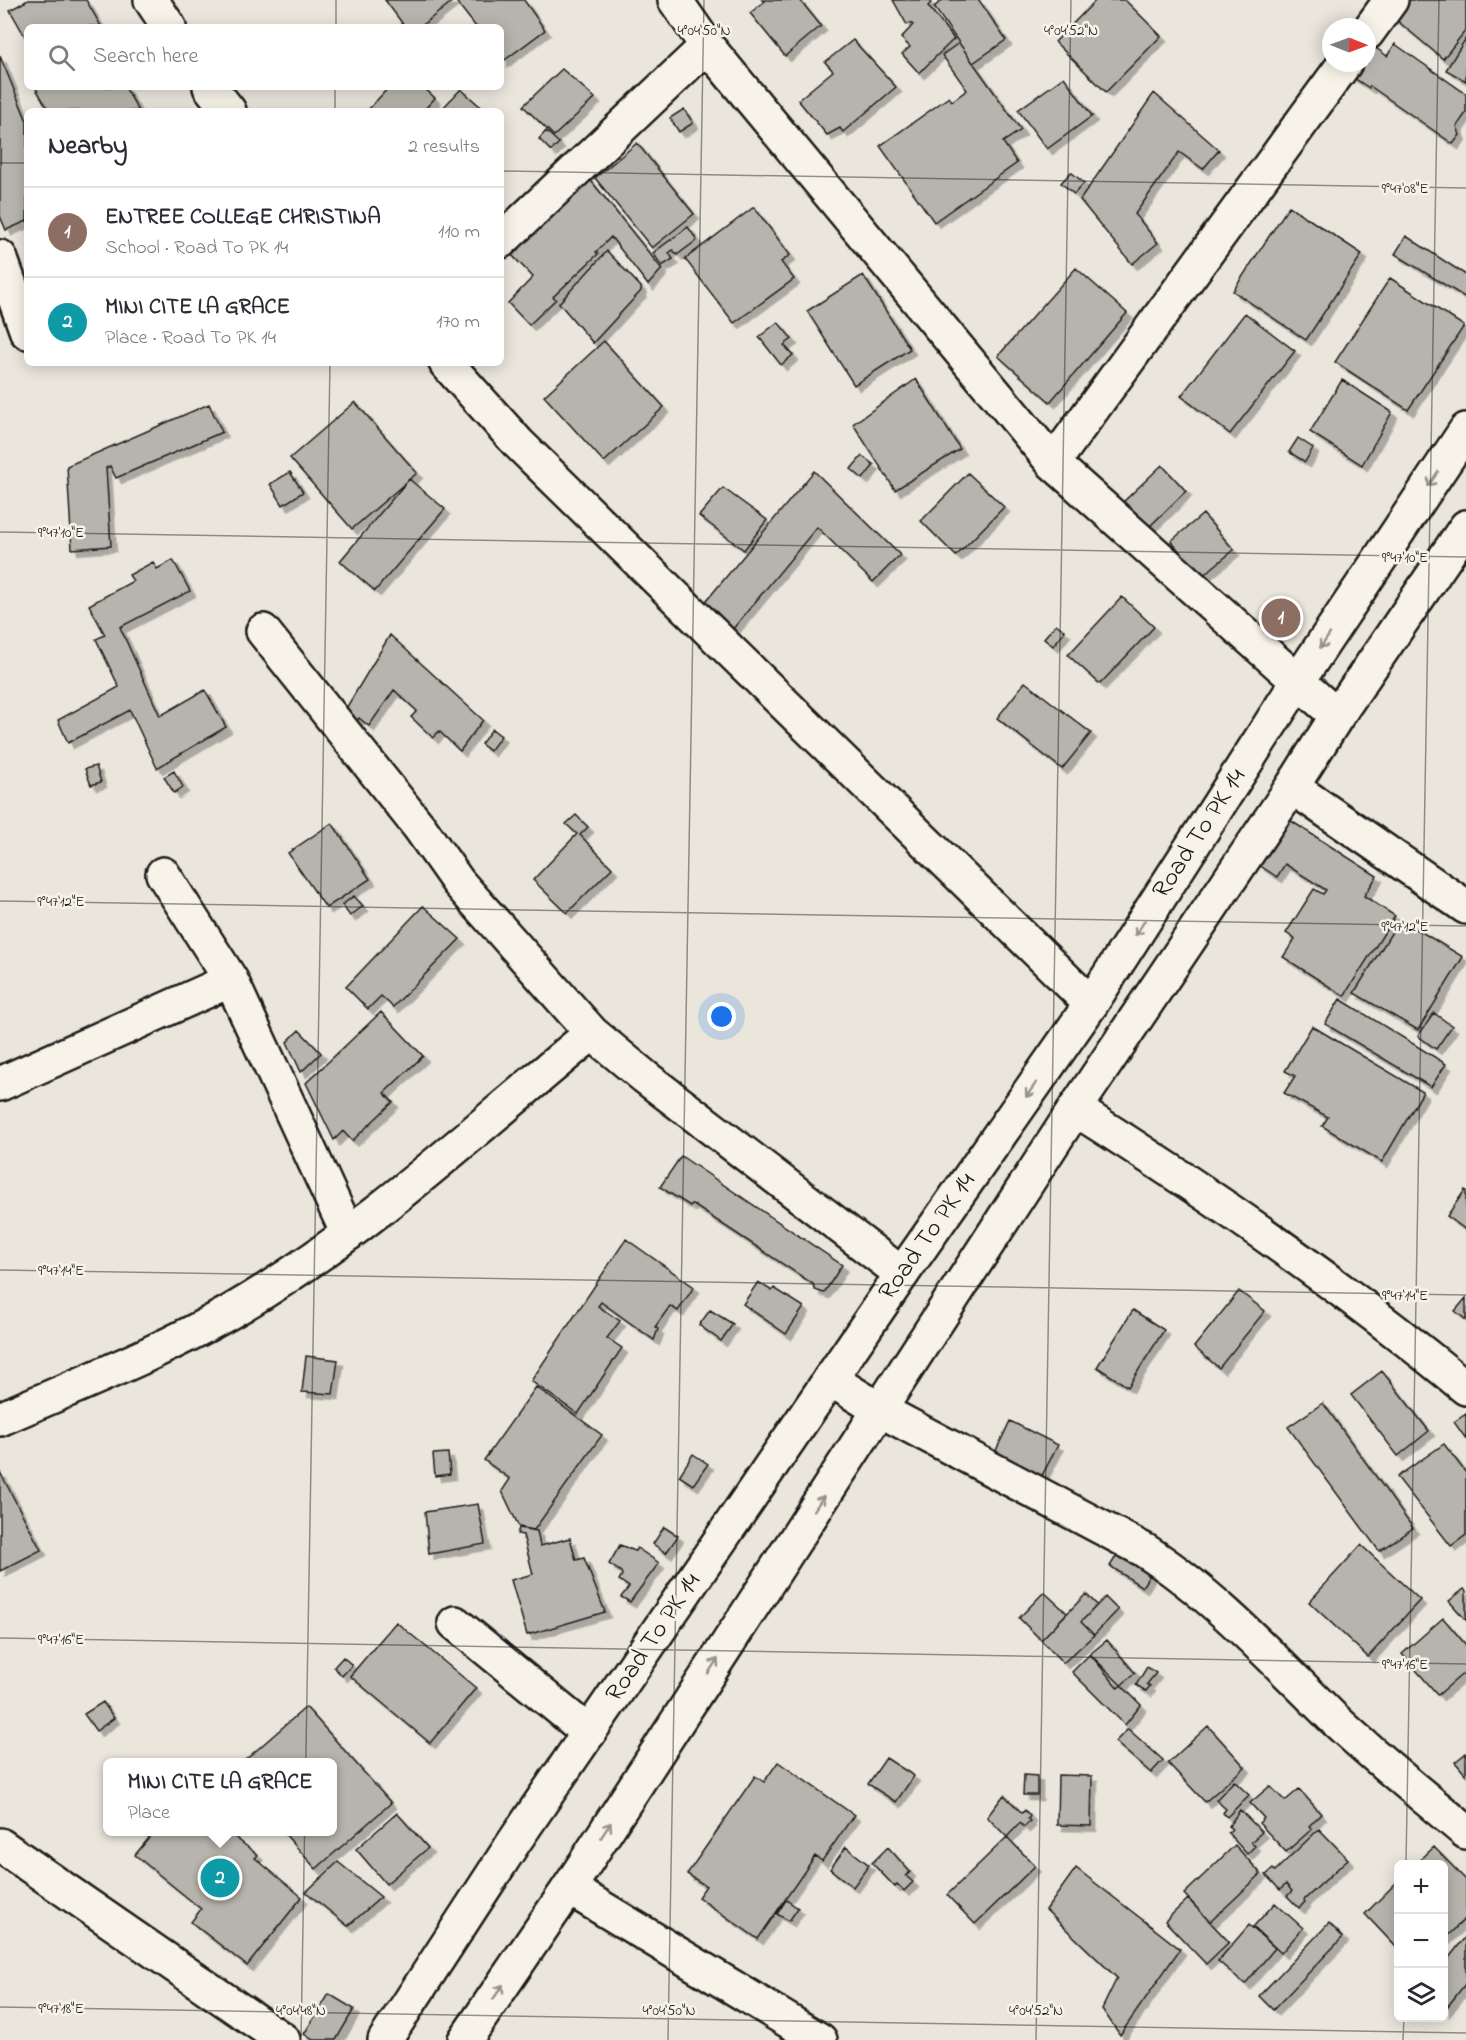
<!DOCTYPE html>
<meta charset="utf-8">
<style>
body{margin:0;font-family:"Indie Flower",sans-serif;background:#f7f7f7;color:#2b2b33}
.controls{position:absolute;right:18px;bottom:18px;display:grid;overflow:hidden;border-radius:9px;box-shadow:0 3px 15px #0003}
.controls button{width:54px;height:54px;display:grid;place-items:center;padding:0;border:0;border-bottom:2px solid #e1e1e2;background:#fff;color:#2b2b33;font:30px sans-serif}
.compass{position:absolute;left:1322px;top:18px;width:54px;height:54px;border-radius:50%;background:#fff;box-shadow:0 3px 15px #0003;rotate:91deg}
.you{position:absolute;left:722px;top:1017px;width:21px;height:21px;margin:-15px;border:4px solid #fff;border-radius:50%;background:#1a73e8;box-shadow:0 0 0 9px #1a73e833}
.badge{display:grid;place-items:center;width:39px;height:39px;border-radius:50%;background:#1a73e8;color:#fff;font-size:20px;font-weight:700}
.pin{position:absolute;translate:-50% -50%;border:3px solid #fff;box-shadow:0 2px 6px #0006}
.popup{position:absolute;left:103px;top:1758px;width:234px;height:78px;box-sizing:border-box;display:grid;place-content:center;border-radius:9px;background:#fff;filter:drop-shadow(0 2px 4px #0005);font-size:20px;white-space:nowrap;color:#7c7c81}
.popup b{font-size:22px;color:#2b2b33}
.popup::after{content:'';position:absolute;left:50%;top:100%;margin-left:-12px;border:12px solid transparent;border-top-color:#fff}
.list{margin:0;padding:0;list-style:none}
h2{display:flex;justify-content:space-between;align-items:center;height:78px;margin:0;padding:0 24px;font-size:26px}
h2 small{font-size:20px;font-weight:400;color:#7c7c81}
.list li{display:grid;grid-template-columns:39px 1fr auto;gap:18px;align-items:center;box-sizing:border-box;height:90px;padding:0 24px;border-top:2px solid #e1e1e2}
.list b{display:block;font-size:22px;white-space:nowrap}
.list p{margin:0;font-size:20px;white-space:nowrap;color:#7c7c81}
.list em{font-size:20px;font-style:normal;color:#7c7c81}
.icon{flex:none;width:33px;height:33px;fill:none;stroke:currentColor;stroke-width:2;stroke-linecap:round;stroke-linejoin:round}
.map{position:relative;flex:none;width:1466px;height:2040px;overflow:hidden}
.search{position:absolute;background:#fff;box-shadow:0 3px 15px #0003;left:24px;top:24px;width:480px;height:66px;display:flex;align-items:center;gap:15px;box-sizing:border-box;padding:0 21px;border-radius:9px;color:#7c7c81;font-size:22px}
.panel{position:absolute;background:#fff;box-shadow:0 3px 15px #0003;left:24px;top:108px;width:480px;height:258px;border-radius:9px}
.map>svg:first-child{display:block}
</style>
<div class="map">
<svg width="1466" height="2040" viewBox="0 0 1466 2040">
<defs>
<filter id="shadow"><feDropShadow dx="5.5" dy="5.5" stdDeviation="0" flood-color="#0004"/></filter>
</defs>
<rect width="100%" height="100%" fill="#eae6dc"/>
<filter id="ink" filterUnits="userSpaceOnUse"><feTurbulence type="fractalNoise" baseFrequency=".0167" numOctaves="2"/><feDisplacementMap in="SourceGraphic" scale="12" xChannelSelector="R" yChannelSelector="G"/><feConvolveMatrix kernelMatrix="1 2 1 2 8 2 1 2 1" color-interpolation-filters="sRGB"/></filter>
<g filter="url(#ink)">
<path fill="#b6b4ac" stroke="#1c1c1c" stroke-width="1.5" filter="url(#shadow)" d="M28,0H86L101,26L27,27V40L10,10Z
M385,0H454L420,27H405Z
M455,0H524L545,30L502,62L501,27H476Z
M762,0H800L821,26L785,56L750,13L764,2Z
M893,0H929L931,3L928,6L954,39L919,73L902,54L910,47L901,38L913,25L910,23L907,25Z
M943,0H979L1006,40L973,63L934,7Z
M1096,0H1125L1161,36L1106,92L1055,42Z
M1401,0H1466V30L1443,59L1389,14Z
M1466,38V81L1446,70Z
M853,40L896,87L843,132L840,128L827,135L798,100L833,71L825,62Z
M959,43L1021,130L1003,142L1017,163L934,222L880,146L949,97L952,101L967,90L942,55Z
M1395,44L1466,94V113L1457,126L1460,135L1453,144L1370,86L1369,88L1351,76L1360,63H1367V53L1372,45L1387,56Z
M0,56L27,121V221L6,230L0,216Z
M562,69L595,98L554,136L523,106Z
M1064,77L1092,116L1047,149L1018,110Z
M35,87H125L139,111H49Z
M389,87H423L435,98L423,111H367Z
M461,89L485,111H440Z
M1154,93L1219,150L1203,169L1179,152L1135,214L1158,243L1132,264L1080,200Z
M684,109L693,123L679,132L670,118Z
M546,131L559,143L551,151L539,139Z
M637,143L694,214L652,248L595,178Z
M1071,172L1084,183L1074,194L1061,183Z
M588,177L662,269L648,285L611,237L596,252L598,254L553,297L556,299L529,325L508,303L533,277L509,252Z
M1289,206L1362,254L1306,340L1233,291Z
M754,207L790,255L781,262L794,279L734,323L685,259Z
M688,227L697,240L677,255L673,250L669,253L673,259L662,266L653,253Z
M1406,236L1466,275V298L1395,254Z
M607,251L641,287V291L593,343L559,303Z
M1076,268L1127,313L1050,402L998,356Z
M863,275L910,349L854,385L807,311Z
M1390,278L1464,326L1408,410L1335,362Z
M1245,313L1295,351L1230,434L1181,396Z
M778,322L792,339L784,345L793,355L781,365L759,337Z
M604,341L664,407L604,462L544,396Z
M916,379L960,449L895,490L853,424Z
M1342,380L1392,412L1362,465L1310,432Z
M355,402L417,473L352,529L290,458Z
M209,404L222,432L116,478L110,466L106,468L111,546L72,549L67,466Z
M1298,438L1313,448L1305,462L1289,452Z
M862,456L874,465L863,479L851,469Z
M1162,465L1186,491L1149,527L1121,504Z
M814,471L900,555L873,582L817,527L732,630L702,606Z
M290,472L303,492L283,505L270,484Z
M968,473L1004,507L956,556L921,521Z
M409,479L445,509L375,591L340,561Z
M723,488L767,520L744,550L699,516Z
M1203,514L1234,550L1201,577L1171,541Z
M173,560L190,591L120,627L160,716L205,690L226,727L157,768L130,710L68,743L58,720L119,687L96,639L105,635L89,605L133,581L129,575L153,562L157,569Z
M1122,597L1154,627L1100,684L1068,655Z
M1056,624L1065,631L1053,646L1044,638Z
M390,635L483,720L460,751L439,731L433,738L411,717L417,711L394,690L369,726L359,718L355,723L347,718L350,714L345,710Z
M1025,682L1091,733L1062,769L997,718Z
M492,729L501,736L490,751L481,744Z
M96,766L101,782L91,785L85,769Z
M174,771L183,787L174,793L164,777Z
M576,815L588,827L580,835L612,868L567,913L533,880L577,834L566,824Z
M1288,819L1377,876L1364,896L1395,916L1344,996L1283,957L1295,939L1286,933L1314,889L1323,894L1326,890L1285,864L1277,877L1259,865Z
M332,823L370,879L326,908L288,853Z
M354,896L363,906L350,916L342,905Z
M423,906L460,939L393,1007L381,996L368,1009L346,987Z
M1400,919L1463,957L1418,1030L1354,993Z
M1340,999L1446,1064L1431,1087L1325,1024Z
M381,1012L423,1056L384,1093L393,1102L352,1141L343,1131L334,1140L306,1083Z
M1434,1013L1452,1026L1436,1049L1418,1036Z
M1312,1026L1423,1092L1382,1162L1322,1126L1328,1117L1284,1093L1295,1076L1285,1071Z
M299,1030L321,1053L301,1072L287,1042Z
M681,1156L842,1265L824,1293L815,1290L813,1284L692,1204L690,1206L660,1187Z
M1465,1190L1466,1191V1230L1447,1216Z
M626,1239L694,1287L678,1311L670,1306L655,1327L658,1329L654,1340L601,1302L598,1306L620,1321L607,1338L622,1348L578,1414L531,1381Z
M758,1282L772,1291L774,1288L804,1307L786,1334L743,1304Z
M1239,1291L1265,1311L1219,1368L1194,1347Z
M1466,1298V1320L1455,1311Z
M710,1310L733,1324L721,1341L699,1325Z
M1133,1310L1164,1330L1128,1387L1097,1367Z
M306,1356L338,1360L333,1394L302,1392Z
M1382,1371L1429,1431L1398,1456L1351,1395Z
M536,1387L602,1435L534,1530L519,1527L502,1491L510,1479L484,1460Z
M1323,1403L1413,1528L1379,1551L1288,1427Z
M1466,1414V1439L1454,1422Z
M1010,1421L1058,1445L1039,1481L992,1459Z
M1444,1444L1466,1473V1535L1451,1546L1397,1477Z
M448,1453L450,1474L435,1476L433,1454Z
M693,1454L708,1464L693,1485L679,1476Z
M0,1472L41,1550L0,1571Z
M478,1504L485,1544L429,1554L425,1512Z
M664,1527L678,1536L666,1553L653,1544Z
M519,1528L537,1531L540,1546L570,1538L576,1560L584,1558L605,1612L527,1635L511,1580L533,1574L523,1535L517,1534Z
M620,1545L635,1551L637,1548L659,1563L630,1602L621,1597L629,1587L619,1580L622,1575L621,1572L609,1564Z
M1361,1545L1420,1600L1368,1657L1309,1602Z
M1121,1549L1153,1570L1142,1587L1110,1566Z
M1464,1589L1466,1591V1620L1449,1601Z
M1044,1592L1067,1613L1041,1640L1019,1618Z
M1086,1594L1097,1605L1081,1622L1094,1635L1063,1663L1041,1640Z
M1105,1597L1118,1610L1094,1635L1081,1622Z
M1443,1618L1466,1645V1671L1438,1695L1402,1654Z
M396,1622L476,1688L430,1743L350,1676Z
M1107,1640L1135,1673L1118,1688L1090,1654Z
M1090,1654L1141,1705L1125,1725L1072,1672Z
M343,1657L352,1665L342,1676L334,1667Z
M1147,1667L1156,1673L1147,1684L1150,1686L1146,1691L1136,1685Z
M103,1702L114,1718L96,1731L84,1714Z
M306,1707L391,1803L316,1869L283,1832H332V1762H243Z
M1208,1726L1245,1767L1205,1802L1168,1763Z
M1128,1729L1163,1760L1151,1773L1115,1742Z
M1466,1753V1775L1455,1762Z
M886,1758L914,1776L896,1802L868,1784Z
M778,1762L854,1815L822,1861L815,1856L758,1939L698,1897L706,1886L687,1874L755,1776L764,1782Z
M1024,1775L1037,1776V1795H1023Z
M1058,1775L1092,1776L1091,1826L1057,1825Z
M1234,1781L1249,1795L1227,1817L1223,1813L1226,1809L1216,1800Z
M1270,1786L1285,1801L1299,1789L1321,1814L1309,1826L1312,1829L1286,1852L1259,1823L1264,1818L1250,1803Z
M1004,1795L1022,1813L1025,1810L1030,1816L1028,1819L1030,1821L1024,1827L1020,1823L1007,1837L987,1817Z
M1240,1810L1262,1832L1251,1842L1255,1846L1247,1854L1228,1833L1232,1829L1229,1826Z
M397,1813L428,1848L386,1884L356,1849Z
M1319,1829L1348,1859L1304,1900L1305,1902L1299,1908L1287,1896L1292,1891L1286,1884L1280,1890L1266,1875L1273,1869L1275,1871Z
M154,1832H228L258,1855L255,1858L302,1897L247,1966L191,1922L201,1909L135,1855Z
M1007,1837L1035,1866L975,1924L947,1895Z
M1235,1845L1261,1874L1210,1922L1184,1894Z
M846,1847L869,1865L853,1887L830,1869Z
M888,1847L910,1872L906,1876L913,1882L904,1891L897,1884L895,1887L872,1863Z
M1434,1847L1466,1880V1918L1444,1939V1864H1416Z
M338,1862L381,1897L348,1926L306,1892Z
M1076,1868L1180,1949L1120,2035L1102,2009L1117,1978L1046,1910Z
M1398,1881V1949L1365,1914Z
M1188,1899L1229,1942L1206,1964L1165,1921Z
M786,1900L798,1908L789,1921L777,1914Z
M1275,1903L1303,1928L1281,1953L1253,1927Z
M1329,1923L1343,1937L1273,2010L1259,1996Z
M1249,1925L1275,1948L1245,1984L1218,1961Z
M1466,1936V1983L1444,2011V1964Z
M329,1994L354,2009L336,2040H313L304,2034Z"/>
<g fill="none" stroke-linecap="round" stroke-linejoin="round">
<defs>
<path id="minor" d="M151,0L169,27
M675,0L707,46L1053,463L1337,716
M1367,33L1391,0
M210,87L229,111
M501,241L707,46
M0,257L27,332
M446,363L518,443L1091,1004
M1053,463L1345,63
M263,631L420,828L458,882L592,1033L645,1077L902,1274
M1292,787L1466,907
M163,874L231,980L348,1234
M0,1084L231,980
M1075,1109C1210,1194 1343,1286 1466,1388
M830,1379L880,1410L1144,1550C1214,1595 1272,1658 1331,1716C1374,1757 1421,1794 1466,1832
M0,1419C77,1385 157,1354 230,1312C362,1236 475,1129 592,1033
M455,1623L589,1733
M0,1845L283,2040
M569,1888L820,2040"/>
<path id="secondary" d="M385,2040L514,1842L902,1274L1091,1004L1298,681L1466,430
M465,2040L569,1888L1075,1109L1292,787L1337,716L1466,527"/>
</defs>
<use href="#minor" stroke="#1c1c1c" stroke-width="38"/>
<use href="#secondary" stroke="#1c1c1c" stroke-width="38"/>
<use href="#minor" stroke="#f7f3e8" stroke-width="33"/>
<use href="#secondary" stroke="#f7f3e8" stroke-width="33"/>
</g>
<defs><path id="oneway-shaft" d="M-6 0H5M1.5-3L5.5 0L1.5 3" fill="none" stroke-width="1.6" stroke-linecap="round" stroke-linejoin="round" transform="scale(1.5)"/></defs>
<g stroke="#94928c">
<use href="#oneway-shaft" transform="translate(1433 479) rotate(124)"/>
<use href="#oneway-shaft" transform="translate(1325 641) rotate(124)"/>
<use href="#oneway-shaft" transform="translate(1140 928) rotate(123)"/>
<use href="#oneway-shaft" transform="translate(1031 1090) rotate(125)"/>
<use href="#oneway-shaft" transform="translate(819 1503) rotate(-57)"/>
<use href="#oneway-shaft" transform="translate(713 1666) rotate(-57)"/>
<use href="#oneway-shaft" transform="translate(606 1830) rotate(-57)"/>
<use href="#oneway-shaft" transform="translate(498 1992) rotate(-56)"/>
</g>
</g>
<path fill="none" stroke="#1c1c1c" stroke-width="1.5" stroke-opacity="0.45" d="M336,27V0M335,111V87M0,163H27M501,171L1466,188M0,532L1466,557M0,901L1466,926M0,1270L1466,1295M0,1638L1466,1664M1406,1864L1439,0M0,2007L1466,2033M301,2040L330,363M668,2040L704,0M1036,2040L1071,0M1403,2040L1404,2018"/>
<g text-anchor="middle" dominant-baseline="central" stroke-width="5" stroke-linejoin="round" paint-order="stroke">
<g font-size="26" fill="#1c1c1c" stroke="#f7f3e8">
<text transform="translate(1200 834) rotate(-57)">Road To PK 14</text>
<text transform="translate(928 1237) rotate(-55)">Road To PK 14</text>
<text transform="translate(654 1638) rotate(-56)">Road To PK 14</text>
</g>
</g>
<g font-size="15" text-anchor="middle" fill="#1c1c1c" stroke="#f7f3e8" stroke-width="5" stroke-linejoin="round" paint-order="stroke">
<text x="704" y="35">4°04'50"N</text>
<text x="1071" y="35">4°04'52"N</text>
<text x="1405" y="193">9°47'08"E</text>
<text x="61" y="537">9°47'10"E</text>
<text x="1405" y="562">9°47'10"E</text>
<text x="61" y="906">9°47'12"E</text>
<text x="1405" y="931">9°47'12"E</text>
<text x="61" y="1275">9°47'14"E</text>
<text x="1405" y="1300">9°47'14"E</text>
<text x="61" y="1644">9°47'16"E</text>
<text x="1405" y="1669">9°47'16"E</text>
<text x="61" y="2013">9°47'18"E</text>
<text x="301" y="2015">4°04'48"N</text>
<text x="669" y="2015">4°04'50"N</text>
<text x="1036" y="2015">4°04'52"N</text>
</g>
</svg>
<div class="controls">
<button>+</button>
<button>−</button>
<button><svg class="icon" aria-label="layers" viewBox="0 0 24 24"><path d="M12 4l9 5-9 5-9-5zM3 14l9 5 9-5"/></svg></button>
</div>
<svg class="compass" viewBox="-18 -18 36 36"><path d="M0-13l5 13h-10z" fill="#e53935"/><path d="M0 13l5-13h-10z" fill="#7c7c81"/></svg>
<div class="you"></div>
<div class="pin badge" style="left:1281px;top:618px;background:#8d6e63">1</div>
<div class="pin badge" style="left:220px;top:1878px;background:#0f9aa8">2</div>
<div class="popup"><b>MINI CITE LA GRACE</b>Place</div>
<div class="search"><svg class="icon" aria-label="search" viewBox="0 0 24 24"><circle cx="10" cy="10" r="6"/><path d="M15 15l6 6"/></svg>Search here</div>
<section class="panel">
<h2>Nearby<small>2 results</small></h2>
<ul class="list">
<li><span class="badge" style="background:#8d6e63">1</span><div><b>ENTREE COLLEGE CHRISTINA</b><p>School · Road To PK 14</p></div><em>110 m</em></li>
<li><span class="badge" style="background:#0f9aa8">2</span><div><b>MINI CITE LA GRACE</b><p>Place · Road To PK 14</p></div><em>170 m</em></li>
</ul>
</section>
</div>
